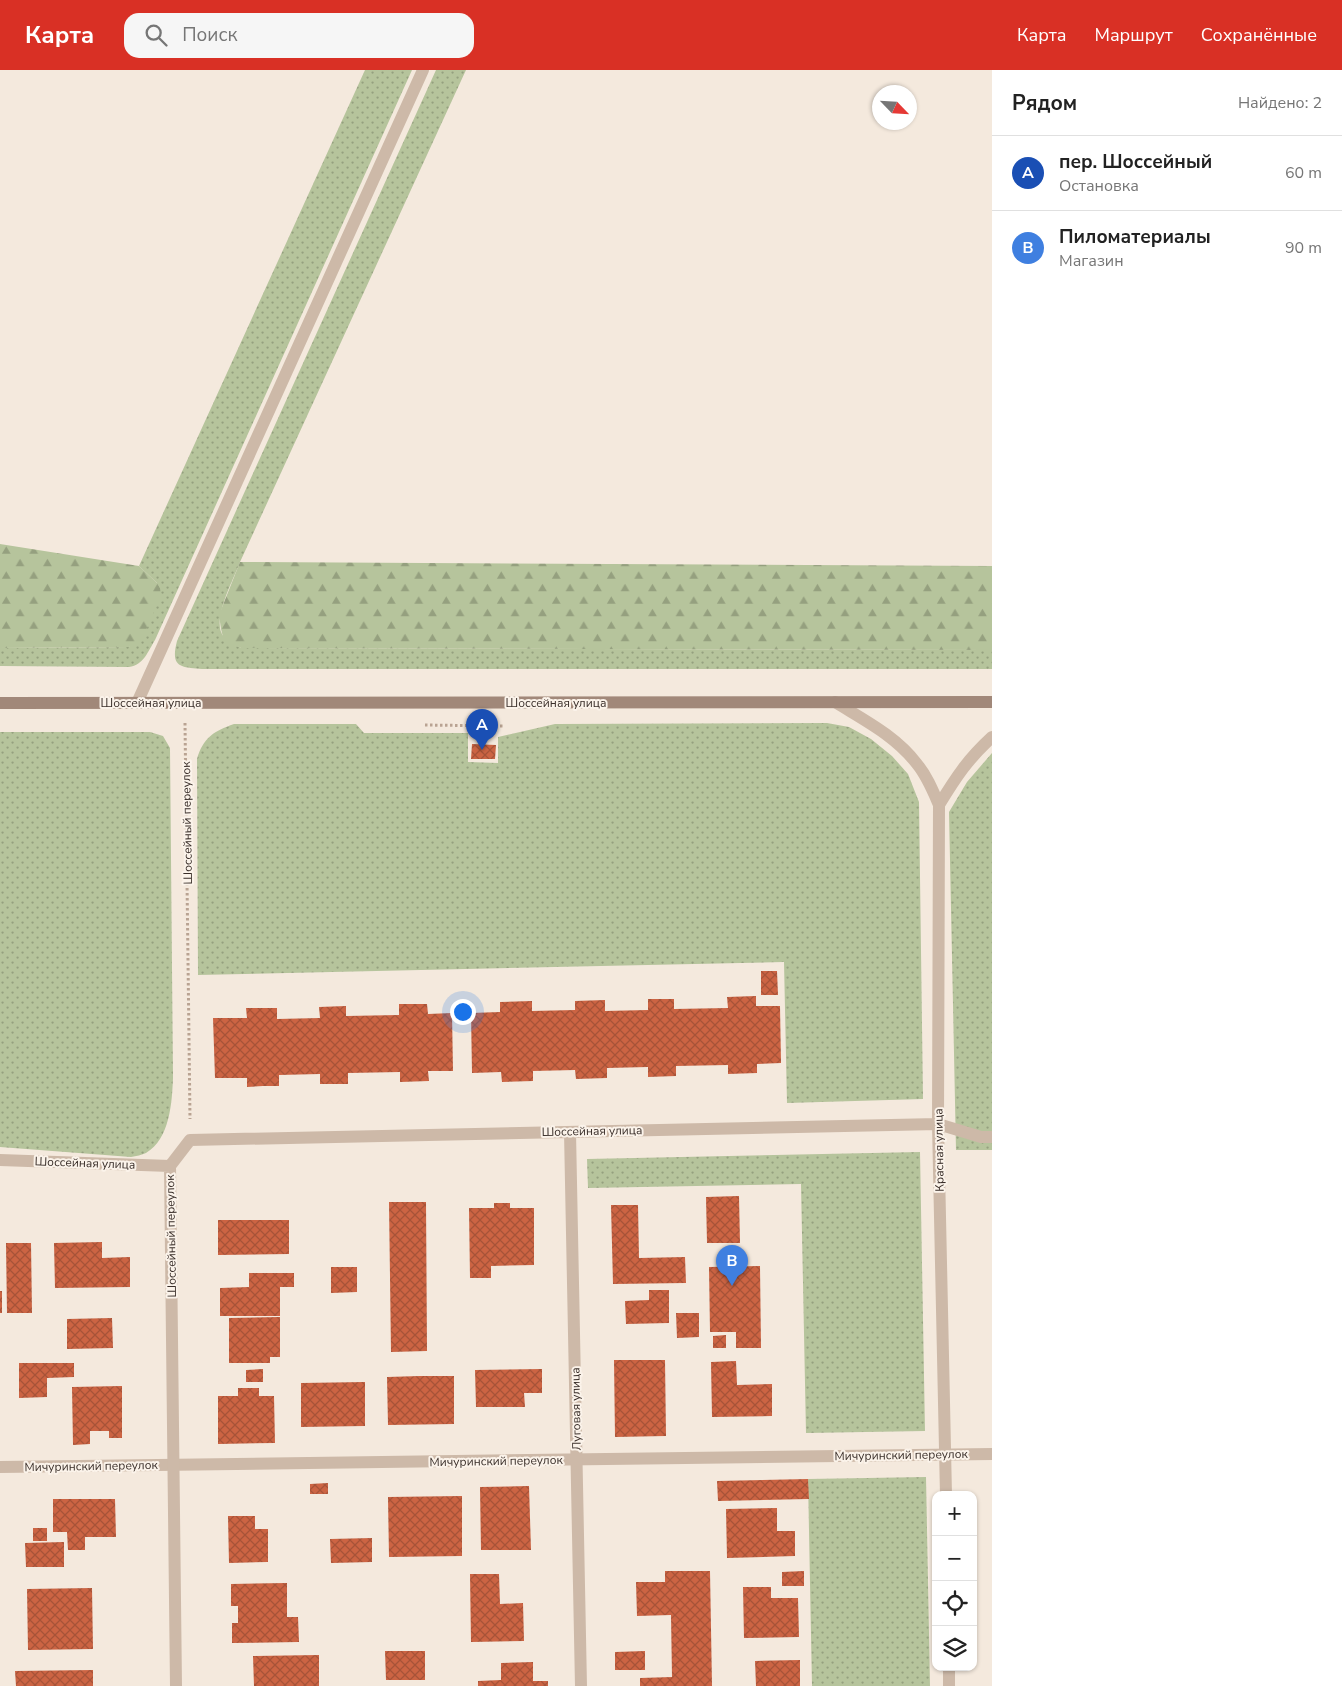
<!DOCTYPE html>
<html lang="ru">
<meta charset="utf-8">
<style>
body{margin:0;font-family:"Nunito Sans",sans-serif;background:#f6f6f6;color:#222}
.controls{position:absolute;right:15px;bottom:15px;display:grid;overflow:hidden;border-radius:10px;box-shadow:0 1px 4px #0004}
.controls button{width:45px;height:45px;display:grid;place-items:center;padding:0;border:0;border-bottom:1px solid #e0e0e0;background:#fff;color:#222;font:25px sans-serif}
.compass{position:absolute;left:872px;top:15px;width:45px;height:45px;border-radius:50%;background:#fff;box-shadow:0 1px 4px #0004;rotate:115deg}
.you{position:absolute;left:462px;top:941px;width:18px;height:18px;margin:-12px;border:4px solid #fff;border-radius:50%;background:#1a73e8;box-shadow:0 0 0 8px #1a73e833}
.badge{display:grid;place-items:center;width:32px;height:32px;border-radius:50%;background:#d93025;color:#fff;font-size:16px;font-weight:700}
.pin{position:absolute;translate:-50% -41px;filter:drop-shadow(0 1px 2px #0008)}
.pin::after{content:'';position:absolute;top:26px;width:18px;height:15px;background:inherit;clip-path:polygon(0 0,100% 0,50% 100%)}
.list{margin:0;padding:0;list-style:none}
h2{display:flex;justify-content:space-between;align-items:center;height:65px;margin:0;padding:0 20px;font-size:21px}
h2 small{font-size:16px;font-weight:400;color:#767676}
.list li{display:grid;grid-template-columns:32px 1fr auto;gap:15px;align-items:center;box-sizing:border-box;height:75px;padding:0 20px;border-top:1px solid #e0e0e0}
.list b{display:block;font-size:19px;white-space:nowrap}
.list p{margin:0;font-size:16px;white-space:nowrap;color:#767676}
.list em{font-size:16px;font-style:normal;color:#767676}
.icon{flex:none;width:28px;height:28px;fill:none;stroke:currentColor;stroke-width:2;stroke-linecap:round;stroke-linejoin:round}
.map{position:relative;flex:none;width:992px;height:1616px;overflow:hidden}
header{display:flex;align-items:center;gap:30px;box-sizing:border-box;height:70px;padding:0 25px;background:#d93025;color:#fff}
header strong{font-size:24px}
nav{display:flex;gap:28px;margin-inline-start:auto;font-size:18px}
.search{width:350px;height:45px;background:#f6f6f6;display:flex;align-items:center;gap:12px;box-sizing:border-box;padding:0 18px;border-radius:15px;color:#767676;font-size:19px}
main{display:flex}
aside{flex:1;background:#fff}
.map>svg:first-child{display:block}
</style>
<header>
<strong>Карта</strong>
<div class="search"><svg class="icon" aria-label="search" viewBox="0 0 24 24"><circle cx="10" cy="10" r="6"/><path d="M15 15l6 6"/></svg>Поиск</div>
<nav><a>Карта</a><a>Маршрут</a><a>Сохранённые</a></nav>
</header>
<main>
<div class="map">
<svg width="992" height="1616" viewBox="0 0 992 1616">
<defs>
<pattern id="grass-dots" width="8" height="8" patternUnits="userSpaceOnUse" patternTransform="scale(1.25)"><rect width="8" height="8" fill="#b6c49c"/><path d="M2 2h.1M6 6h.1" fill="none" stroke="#95a07f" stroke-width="1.8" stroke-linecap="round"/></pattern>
<pattern id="forest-firs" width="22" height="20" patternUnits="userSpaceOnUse" patternTransform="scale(1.25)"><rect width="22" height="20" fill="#b6c49c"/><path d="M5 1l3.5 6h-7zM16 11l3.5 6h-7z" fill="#95a07f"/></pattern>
<pattern id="building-cross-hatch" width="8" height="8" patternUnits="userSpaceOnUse" patternTransform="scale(1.25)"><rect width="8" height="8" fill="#cc6443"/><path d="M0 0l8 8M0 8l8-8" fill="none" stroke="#a75338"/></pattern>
</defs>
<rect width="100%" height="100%" fill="#f4e9dd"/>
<path fill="url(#grass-dots)" d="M365,0H412L155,570C148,581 144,595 129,597L0,596V578L129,577L157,513L139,496Z
M436,0H466L240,492C234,509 210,552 224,567C228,572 236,575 241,578L992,580V599H202C181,597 170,598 177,571Z
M827,653L849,657L871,669L892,686L908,704L919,732L923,1029L787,1033L784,892L198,905L197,689C203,668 214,661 234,654H356L364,663H468V692L498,693V667L555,654Z
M0,662H150L163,666L170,678L173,1008C172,1032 170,1069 146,1083C142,1085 136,1086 131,1087L0,1077Z
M992,683V1080H956L949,742L967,712Z
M920,1082L925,1361L806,1363L801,1114L588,1118L587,1089Z
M926,1407L930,1616H812L808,1409Z"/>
<path fill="url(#forest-firs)" d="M0,474L139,496L157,513L160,518L161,526L142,569L129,577L0,578Z
M240,492L992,496V580L241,578L228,573L223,567L221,559L219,545Z"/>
<path fill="url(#building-cross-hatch)" d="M472,674L496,675L495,689H471Z
M761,901H777L778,925H761Z
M756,926V936H780L781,993L757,994V1003L728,1004V995L676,996V1006L648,1007V997L607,998V1008L576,1009L575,1000L533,1001V1011L502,1012L501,1002L472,1003L471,943L500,942V932L532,931V941L575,940V931L605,930V941L648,940V929H674V939L728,938L727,927Z
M399,934H427L428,944L452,943L453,1001H428L429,1011L400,1012V1002L348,1003V1014H320V1004L279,1005V1016H263L247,1017V1008H215L213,948H247L246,938H277V949L320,948L319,937L346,936V946L399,945Z
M739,1126L740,1173H707L706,1127Z
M389,1132H426L427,1281L391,1282Z
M494,1133H510V1138H534V1195L491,1196V1208H470L469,1138H494Z
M611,1135H638L639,1188L685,1187L686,1213L613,1214Z
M218,1150H289V1184L218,1185Z
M102,1172V1188L130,1187V1217L55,1218L54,1173Z
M6,1173H31L32,1243H7Z
M760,1196L761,1278H736V1262H710L709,1197Z
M331,1197H357V1222L331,1223Z
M249,1203H294V1217H280V1246H220V1218L249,1217Z
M649,1220H669V1253L626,1254L625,1231L649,1230Z
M0,1221H2V1243H0Z
M676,1243H699V1267L677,1268Z
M280,1247V1287H270V1293H229V1248Z
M112,1248L113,1278L67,1279V1249Z
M726,1265V1278H713V1266Z
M614,1290H665L666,1366L615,1367Z
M736,1291L737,1315L772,1314V1346L712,1347L711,1292Z
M19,1293H74V1307L47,1308V1327L19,1328Z
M263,1299V1312H246V1300Z
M542,1299V1323H524L525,1337H476L475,1300Z
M420,1306H454V1354L388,1355L387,1307Z
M365,1312V1356L301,1357V1313Z
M122,1316V1368H109V1361H90V1374L73,1375L72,1317Z
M238,1318H259V1326H274L275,1373L218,1374V1326H238Z
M808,1409L809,1429L718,1431L717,1411Z
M328,1413V1424H310V1414Z
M529,1416L531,1480H481L480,1417Z
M462,1426V1486L389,1487L388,1427Z
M53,1429H115L116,1467H85V1480H68L67,1462H53Z
M777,1438V1461H795V1486L727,1488L726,1439Z
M228,1446H255V1459H268V1492L229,1493Z
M33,1458H47V1471H33Z
M372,1468V1492L331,1493L330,1469Z
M64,1472V1497H26L25,1473Z
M665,1501H710L712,1616H640V1608L672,1607L671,1545L637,1546L636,1512H665Z
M804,1501V1516H782V1502Z
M470,1504H499L500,1534L523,1533L524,1571L471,1572Z
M287,1513V1547H298L299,1572L232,1573V1553H238V1536H231V1514Z
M743,1517H771V1528H798L799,1567L744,1568Z
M92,1518L93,1579L28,1580L27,1519Z
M385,1581H425V1610H386Z
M645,1581V1600H615V1582Z
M319,1585V1616H254L253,1586Z
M800,1590V1616H756L755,1591Z
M533,1592V1611H548V1616H478V1611L501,1610V1593Z
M93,1600V1616H16L15,1601Z"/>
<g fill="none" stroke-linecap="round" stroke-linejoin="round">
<path stroke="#b9a392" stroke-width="3" stroke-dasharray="2.5 2.5" stroke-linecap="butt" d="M185,653L190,1049
M425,655L503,656"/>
<path stroke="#cdb9a8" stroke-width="12" d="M0,1397L992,1384"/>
<path stroke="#cdb9a8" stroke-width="12" d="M835,632C864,650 896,666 917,694C927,706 933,721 939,735L938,1054L946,1425
M137,633L423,0
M939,735C956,707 968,689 992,667
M570,1062L581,1616
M0,1090L170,1096
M949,1597V1616
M176,1616L170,1096L190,1070L938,1054L981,1067H992"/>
<path stroke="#a18879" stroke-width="12" d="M0,633L992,632"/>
</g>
<g text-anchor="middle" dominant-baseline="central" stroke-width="4" stroke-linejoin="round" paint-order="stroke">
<g font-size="12" fill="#392e29" stroke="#fbf3ea">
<text x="151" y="633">Шоссейная улица</text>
<text x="556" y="633">Шоссейная улица</text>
<text transform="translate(187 753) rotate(-91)">Шоссейный переулок</text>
<text transform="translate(592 1061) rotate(-1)">Шоссейная улица</text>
<text transform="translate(939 1080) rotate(-91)">Красная улица</text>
<text transform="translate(85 1093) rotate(2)">Шоссейная улица</text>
<text transform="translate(171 1166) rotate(-91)">Шоссейный переулок</text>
<text transform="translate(576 1339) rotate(-91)">Луговая улица</text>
<text transform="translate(901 1385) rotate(-1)">Мичуринский переулок</text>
<text transform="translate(496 1391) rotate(-1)">Мичуринский переулок</text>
<text transform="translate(91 1396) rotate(-1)">Мичуринский переулок</text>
</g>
</g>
</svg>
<div class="controls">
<button>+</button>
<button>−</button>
<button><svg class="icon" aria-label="locate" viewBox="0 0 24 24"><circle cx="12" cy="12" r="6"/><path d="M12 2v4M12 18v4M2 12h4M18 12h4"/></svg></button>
<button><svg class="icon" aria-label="layers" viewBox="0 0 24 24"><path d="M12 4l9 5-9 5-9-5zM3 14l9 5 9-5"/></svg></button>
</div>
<svg class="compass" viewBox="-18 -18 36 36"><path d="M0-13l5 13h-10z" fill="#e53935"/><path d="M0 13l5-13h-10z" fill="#767676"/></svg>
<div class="you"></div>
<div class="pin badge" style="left:482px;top:680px;background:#1a4fb4">A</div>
<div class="pin badge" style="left:732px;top:1216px;background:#3f7fe0">B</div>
</div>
<aside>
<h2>Рядом<small>Найдено: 2</small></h2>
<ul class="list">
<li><span class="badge" style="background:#1a4fb4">A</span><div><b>пер. Шоссейный</b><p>Остановка</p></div><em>60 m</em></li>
<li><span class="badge" style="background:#3f7fe0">B</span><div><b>Пиломатериалы</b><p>Магазин</p></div><em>90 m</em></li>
</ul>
</aside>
</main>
